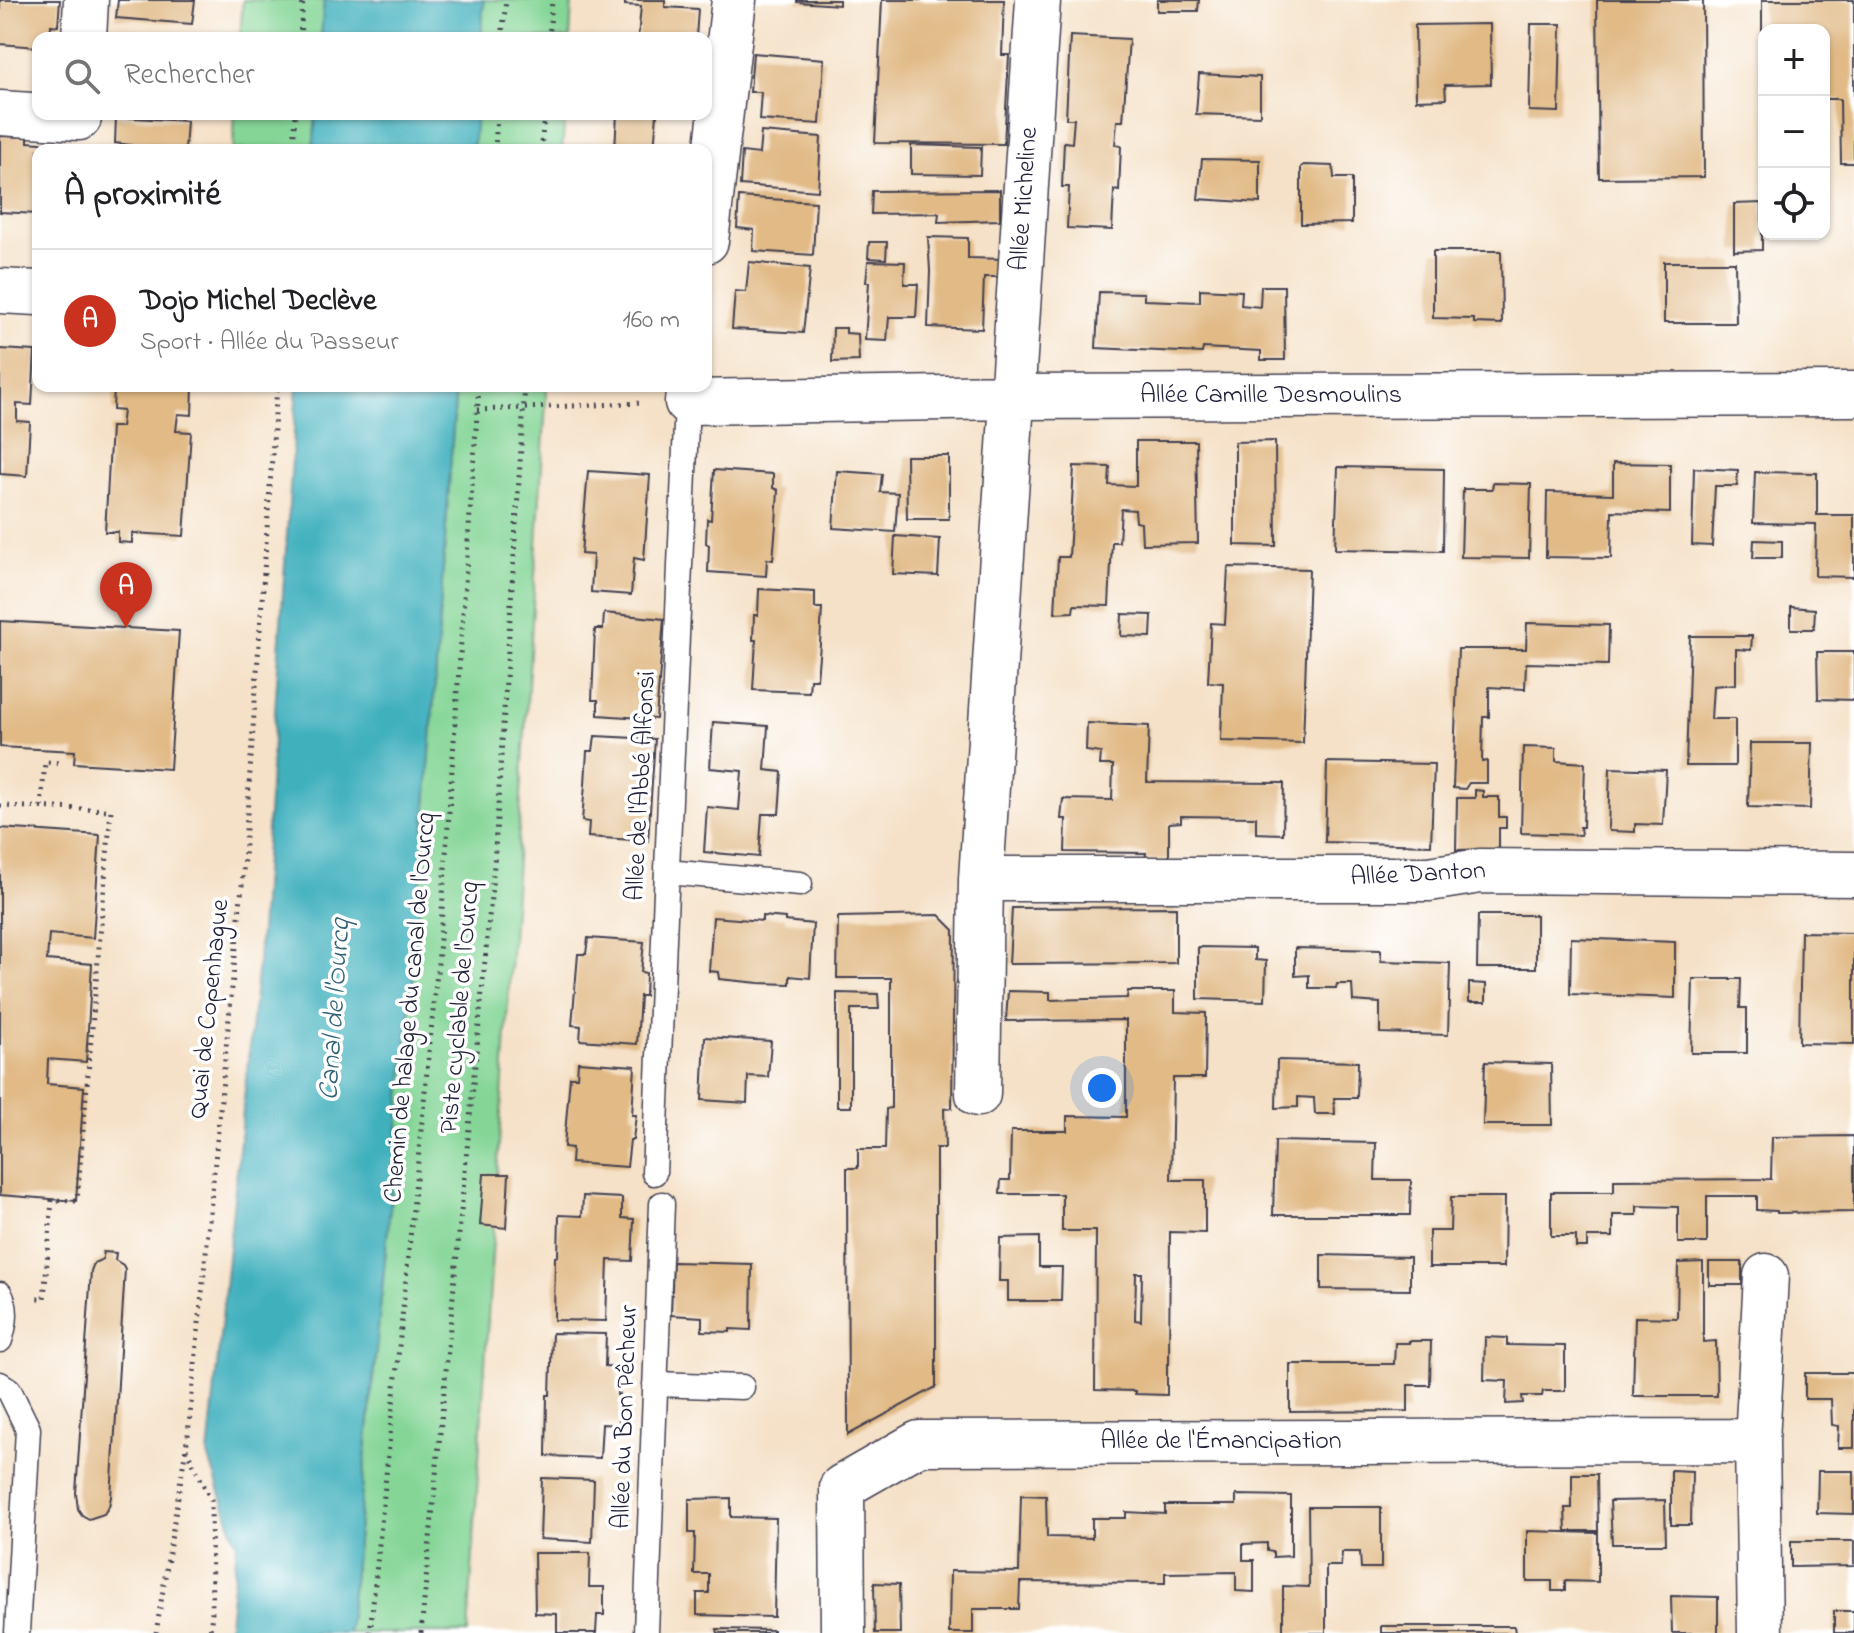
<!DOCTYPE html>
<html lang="fr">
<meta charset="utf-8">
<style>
body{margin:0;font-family:"Indie Flower",sans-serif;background:#f2f2f2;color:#202124}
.controls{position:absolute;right:24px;top:24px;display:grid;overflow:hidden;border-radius:16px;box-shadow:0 2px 6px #0004}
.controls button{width:72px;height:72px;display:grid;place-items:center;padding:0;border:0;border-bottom:2px solid #e0e0e0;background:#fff;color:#202124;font:40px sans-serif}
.you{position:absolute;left:1102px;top:1088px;width:28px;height:28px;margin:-20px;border:6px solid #fff;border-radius:50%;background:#1a73e8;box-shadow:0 0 0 12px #1a73e833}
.badge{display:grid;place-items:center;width:52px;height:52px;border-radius:50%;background:#c8321e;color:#fff;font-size:26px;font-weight:700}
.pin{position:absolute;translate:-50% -66px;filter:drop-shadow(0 2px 4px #0008)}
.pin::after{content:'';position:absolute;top:42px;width:28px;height:24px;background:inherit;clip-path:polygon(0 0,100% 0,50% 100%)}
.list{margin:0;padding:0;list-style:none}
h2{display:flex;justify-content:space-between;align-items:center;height:104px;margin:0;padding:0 32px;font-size:34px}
h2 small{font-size:26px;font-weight:400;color:#757577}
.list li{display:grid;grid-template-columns:52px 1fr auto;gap:24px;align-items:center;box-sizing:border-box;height:144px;padding:0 32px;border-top:2px solid #e0e0e0}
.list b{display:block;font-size:30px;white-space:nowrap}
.list p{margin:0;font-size:26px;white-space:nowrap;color:#757577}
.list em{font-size:26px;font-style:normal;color:#757577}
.icon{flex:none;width:44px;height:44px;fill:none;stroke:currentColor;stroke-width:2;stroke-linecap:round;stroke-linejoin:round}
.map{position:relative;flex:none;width:1854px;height:1633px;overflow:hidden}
.search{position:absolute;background:#fff;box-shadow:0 2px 6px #0004;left:32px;top:32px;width:680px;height:88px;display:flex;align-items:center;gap:20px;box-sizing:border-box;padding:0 28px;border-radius:16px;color:#757577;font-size:30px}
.panel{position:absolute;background:#fff;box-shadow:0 2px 6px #0004;left:32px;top:144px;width:680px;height:248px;border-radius:16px}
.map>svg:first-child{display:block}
</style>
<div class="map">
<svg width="1854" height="1633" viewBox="0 0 1854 1633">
<rect width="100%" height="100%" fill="#fff"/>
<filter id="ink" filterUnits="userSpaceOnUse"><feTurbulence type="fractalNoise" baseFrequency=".0125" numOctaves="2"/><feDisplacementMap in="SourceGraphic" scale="16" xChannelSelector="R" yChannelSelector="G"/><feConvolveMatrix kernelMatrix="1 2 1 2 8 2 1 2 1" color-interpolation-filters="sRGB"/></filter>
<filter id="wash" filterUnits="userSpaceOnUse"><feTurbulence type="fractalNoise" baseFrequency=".006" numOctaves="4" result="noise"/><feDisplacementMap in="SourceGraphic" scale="32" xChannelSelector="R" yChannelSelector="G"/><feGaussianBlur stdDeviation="1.8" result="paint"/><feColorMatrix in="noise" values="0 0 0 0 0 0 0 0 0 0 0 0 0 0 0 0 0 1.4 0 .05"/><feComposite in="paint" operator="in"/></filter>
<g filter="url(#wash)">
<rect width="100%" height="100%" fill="#f5e1c7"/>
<path fill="#84d596" stroke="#537c68" stroke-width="2" d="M243,0H324L321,38H240Z
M484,0H572L570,38H481Z
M235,114H316L313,150H233Z
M476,114H565L562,150H473Z
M456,386H547L468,1633H348L417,936Z"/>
<path fill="#41b0bd" stroke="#32697c" stroke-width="2" d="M324,0H484L481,38H321Z
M316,114H476L473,150H313Z
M297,386H456L417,936L348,1633H228L237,1545L208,1455L258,962Z"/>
<g id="blocks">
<path fill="#e1ba86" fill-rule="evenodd" d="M0,0H60L58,26L51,25L50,38H38V47L0,44Z
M118,0H195L192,24L116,18Z
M625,0H665V7L698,9L696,38H638L641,6L625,5Z
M797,0H839V5L797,2Z
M882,0H1004L1002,55H1009L1004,144L875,143Z
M1157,0H1199L1198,11H1157Z
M1597,0H1703L1704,177L1599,178Z
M1762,0H1854V163H1841L1840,99H1824V30H1762Z
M1490,24L1491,84L1445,85L1446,99L1416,100L1415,25Z
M1531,24H1561L1559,112L1529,111Z
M1070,36L1129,39L1123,121H1117L1115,145L1121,146L1119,191L1114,190L1112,230L1067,228L1069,187H1062L1064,142L1072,143L1074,119H1066Z
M753,53L824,59L820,124L759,120L761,92H750Z
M1199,74L1260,77V116L1196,114Z
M617,114H657L654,150L615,149Z
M116,117L187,121L185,150H130L131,145L115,143Z
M761,132L821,137L818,191L740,185L742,152L759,154Z
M0,136L28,137V142L53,144V150H38V214L0,212Z
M911,145L981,147L980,175L911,174Z
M1202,159L1260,160V203L1198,199Z
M1304,165L1333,166L1334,178H1352V223L1301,224V167Z
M1000,190V220L938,222L939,213L871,214L872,191Z
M739,197L816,202L813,255L753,251L754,230L737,228Z
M1762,203V250L1734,251V204Z
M928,237L968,238V258L1005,259L1004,277H984L982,329L928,327L930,271Z
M869,242H887L886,259L868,258Z
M1433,251H1501L1502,324L1474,323V319L1433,318Z
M868,261L905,262L904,284H918L916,317H889L887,341L865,340L869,282H866Z
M749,262L810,268L803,333L732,329L735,291L746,292Z
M1664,262H1735L1736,323H1664Z
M1261,286H1284L1285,360H1261V351L1203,348L1202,353L1096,348L1099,292L1144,293V300L1200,302V289L1242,291L1241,305L1260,307Z
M833,328H846V333L858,334L859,361L832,362Z
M0,349L35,351L32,405L17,404V421L30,422L27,476L0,474Z
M114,386H193L192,415L178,414L176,431L191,432L184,536L132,533V543L118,542V532H105L111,427H121L123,411L113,410Z
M1136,441H1196L1198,543L1142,544L1141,523L1136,522L1135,510L1121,509L1119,542H1112L1109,606L1074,605L1073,612L1055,613L1058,557H1069L1074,466L1110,467L1109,485L1136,486Z
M1275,441L1276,546L1235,545V442Z
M906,456H949V519H907Z
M1613,463L1670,464V513L1612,511L1611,558L1546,557L1547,492L1613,494Z
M1338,467L1444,469L1443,551L1335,549Z
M1694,468L1738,470L1737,486H1715L1712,546L1692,545Z
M714,470L773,474V488L778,490L776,524L773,560L767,559L766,576L708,572L709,545L706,543L707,519L711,520Z
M588,471L650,475L644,560L634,558L631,595L591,592L593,555L581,554Z
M837,471L882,474L880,492L898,493L895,532L833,528Z
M1755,472L1817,473V515H1854V577L1815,576L1816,524L1753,523Z
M1493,483L1531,484L1529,558L1461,557L1463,489H1492Z
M895,536L940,539L938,576L893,574Z
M1754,540L1782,541V558H1753Z
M1228,567L1309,569L1303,743L1221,741L1223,683L1208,682L1211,623L1225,624Z
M759,589L815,592V608H822L820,644L817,679H810L809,692L753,690L756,640H753L754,615H758Z
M1791,607L1815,609L1814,629H1791Z
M604,613L664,619L656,719L598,715V700H592L595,629H603Z
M1122,614L1152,615L1151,637L1121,636Z
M0,621L179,631L170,769L74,763L75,751L0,747Z
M1527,623L1609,625L1608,665L1526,663L1525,689L1489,687V717H1483L1482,762L1487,761V783H1469L1465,789L1453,788L1458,649H1526Z
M1690,636H1752L1751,650L1736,649V684L1713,686L1711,719H1735V766H1686Z
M1817,652H1854V700L1818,699Z
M713,722L768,726L765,770L782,772L779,814H762L759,857L704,852L707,807L739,810L742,771L710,768Z
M1087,723L1149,726L1147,782L1284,783L1283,834L1256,833V817L1181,816V822L1169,823V859L1145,860L1146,853L1065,852L1066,819H1061L1063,799L1112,800L1113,765H1100L1101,753L1086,751Z
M595,736L655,739L648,841L588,837L589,822L582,821L585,784L587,751H593Z
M1750,743H1812L1810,809L1748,807Z
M1523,747L1556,748V761L1585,763L1583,827H1580L1581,835L1521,833Z
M1327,762L1434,764L1431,845L1325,842Z
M1610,768L1666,770L1663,825L1635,824V832L1610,831L1608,829Z
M1475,790L1483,791V797H1499V817H1506V828H1499V849L1456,850L1457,798H1475Z
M0,828L100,835L93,938L49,934L47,960L92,964L86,1062L48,1059L47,1084L84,1087L76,1201L0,1195Z
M1176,907V963L1009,964L1012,908Z
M939,915L954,930L952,1108L944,1109L945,1148H936V1387L848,1435L847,1168H858V1149H885L886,1109L891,1108V978H837L838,917Z
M1478,915H1536V968H1477Z
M762,916L785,918V921L813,924L810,978L790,976V984L759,983L719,979L718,972L709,971L713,917L762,921Z
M1801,932L1854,933V1044L1799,1043Z
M588,938L644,942L641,972L646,973L645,996H640L637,1044L580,1040L581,1026L572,1025L578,954H586Z
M1571,938L1675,942V998L1570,994Z
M1198,947L1255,948V960L1266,961L1265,1001L1198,999Z
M1295,948L1381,950V961L1450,963L1448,1035L1380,1033V1003L1353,1001L1352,984H1337L1336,988H1309V975L1295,976Z
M1693,979H1741L1740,1008H1747V1053H1691Z
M1469,983L1486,984V1002H1469Z
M1008,991L1050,992V1000L1127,998L1128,991H1175V1012L1206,1013L1205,1078H1173L1171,1180H1205V1233L1170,1232L1169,1364H1167V1395L1135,1394V1391L1095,1390L1096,1231H1062V1194H1000L1001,1180H1010L1011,1131H1067V1116L1126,1117V1020L1006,1021ZM1136,1273H1142L1141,1321L1135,1320Z
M837,993L878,994L879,1009H851V1107H837Z
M705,1037L771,1041L768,1077L748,1076L747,1103L702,1100Z
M1277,1060L1358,1062L1357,1098H1334L1335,1114H1315L1314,1098L1298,1097V1107L1276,1108Z
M578,1062L635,1066L632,1115H636L633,1140H630L627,1167L571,1163L572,1148L564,1147L567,1110L570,1077H577Z
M1485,1062L1551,1064L1552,1125H1483Z
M1854,1136V1212L1777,1213V1211L1757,1210V1196H1707V1243H1678V1207L1637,1206V1215H1613V1237H1587V1247H1576V1236H1551V1192H1614V1180L1771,1179L1772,1137Z
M1275,1141L1376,1143L1375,1180H1411L1410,1215H1273Z
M484,1174H509L506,1228L480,1225Z
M583,1196L622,1198V1218L634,1219L632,1261L608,1260L606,1321L554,1320L555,1257L558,1256L559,1215L582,1216Z
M1451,1197H1505L1504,1267H1429V1231H1450Z
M1039,1237V1267H1062L1061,1301H1008V1281H999L1000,1238Z
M103,1252L116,1253L115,1260L123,1265L125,1269L111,1497L109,1506L104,1514L89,1519L82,1515L78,1509L76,1493L91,1271L94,1263L103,1259Z
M1321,1255L1410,1257V1290L1321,1289Z
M673,1262L752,1264L751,1330L730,1329V1332L702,1331V1317L671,1315Z
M1703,1262V1342L1716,1341L1717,1396H1633L1635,1317L1677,1318L1678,1263Z
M1709,1262H1742V1285H1709Z
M552,1333L606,1334L605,1366L618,1367L617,1395L620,1394L619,1425L602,1424L600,1458L546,1456L547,1395H550Z
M1485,1337L1507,1338V1345L1565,1346V1391H1543L1542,1396H1522L1523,1403L1506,1404L1507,1381L1484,1380Z
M1409,1341H1431L1430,1385H1408V1411L1290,1412V1364H1394L1395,1343H1409Z
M1805,1373H1854V1448H1838L1839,1426L1832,1425L1831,1399H1805Z
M1671,1470L1692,1471L1691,1525H1671Z
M1818,1471H1854V1514L1817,1513Z
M1572,1474H1597L1598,1531H1566L1565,1508H1572Z
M542,1478L594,1480L592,1542L540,1539Z
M1021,1495L1046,1496L1047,1537L1092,1538V1518H1126V1512L1165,1514V1505H1236V1495L1291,1496V1556L1273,1557V1552L1267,1551V1543L1243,1544V1560H1254V1592L1236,1591V1572L1165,1573V1583L1020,1582L1019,1609H973V1633H949L950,1571L1019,1572Z
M731,1498V1517L776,1518L774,1617L697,1615V1593H709V1574H694L695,1533H689V1499Z
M1665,1500L1666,1544H1612L1610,1501Z
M1308,1507H1381V1568H1361L1360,1552H1342L1341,1566H1326V1633H1283V1586L1309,1587Z
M1527,1531L1598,1533V1582L1565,1581V1591H1552V1581H1527Z
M1791,1541H1854V1566L1791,1567Z
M534,1553H590L589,1587H604V1615H597L596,1633H557V1614L535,1613Z
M874,1583L899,1584L900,1633H875Z
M1671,1596L1718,1597V1633H1672Z
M1834,1611H1854V1633H1834Z
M1381,1626H1514L1515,1633H1381Z
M717,1629L773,1630V1633H718Z"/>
</g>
</g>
<g filter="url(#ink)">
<use href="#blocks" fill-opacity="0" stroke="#423f50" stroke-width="2"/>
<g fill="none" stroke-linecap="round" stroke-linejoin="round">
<defs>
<path id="service" d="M667,872L800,884
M654,1173L687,402
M0,1294C8,1309 5,1324 0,1340
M0,1384L9,1390L28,1429L17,1633
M655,1384L742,1387
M646,1633L662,1204"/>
<path id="minor" d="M84,38L86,0
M0,113L79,118
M706,241L734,0
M0,291L38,293
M689,386L687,402L1011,397L1854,394
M981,879H1429L1480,871L1854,874
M978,1094L981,879L1038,0
M843,1633L842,1487L919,1443L1757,1441
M1760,1633L1757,1441L1766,1276"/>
</defs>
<use href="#service" stroke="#423f50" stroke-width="27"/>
<use href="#minor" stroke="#423f50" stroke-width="47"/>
<path stroke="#423f50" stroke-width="5" stroke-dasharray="2 6" stroke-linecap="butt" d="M300,38L303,0
M502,38L506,0
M549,38L552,0
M293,150L295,114
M495,150L497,114
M541,150L544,114
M477,410L642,403
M0,806L111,810L77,1200L76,1201L52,1200L44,1299H37
M41,807L45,762L62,763
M186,1449L211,1500L212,1612L210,1633
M156,1633L188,1435L242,886L277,386
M370,1633L439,953L479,386
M421,1633L494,865L525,386"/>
<use href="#service" stroke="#fff" stroke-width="24"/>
<use href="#minor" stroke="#fff" stroke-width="44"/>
</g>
</g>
<g text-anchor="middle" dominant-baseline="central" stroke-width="7" stroke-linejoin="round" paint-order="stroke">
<g font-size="26" fill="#22223b" stroke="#fff">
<text transform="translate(1025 199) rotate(-86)">Allée Micheline</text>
<text x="1271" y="396">Allée Camille Desmoulins</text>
<text transform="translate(642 786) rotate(-87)">Allée de l'Abbé Alfonsi</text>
<text transform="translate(1418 875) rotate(-3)">Allée Danton</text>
<text transform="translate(411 1008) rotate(-85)">Chemin de halage du canal de l'Ourcq</text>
<text transform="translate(461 1008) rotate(-85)">Piste cyclable de l'Ourcq</text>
<text transform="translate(210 1009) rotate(-84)">Quai de Copenhague</text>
<text transform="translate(626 1417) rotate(-88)">Allée du Bon Pêcheur</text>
<text x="1221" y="1442">Allée de l'Émancipation</text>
</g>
<g font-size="28" font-style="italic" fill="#306276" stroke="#fff">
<text transform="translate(336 1010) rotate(-86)">Canal de l'Ourcq</text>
</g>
</g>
</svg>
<div class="controls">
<button>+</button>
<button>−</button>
<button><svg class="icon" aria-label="locate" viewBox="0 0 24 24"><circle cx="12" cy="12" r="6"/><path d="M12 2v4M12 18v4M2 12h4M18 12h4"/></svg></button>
</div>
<div class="you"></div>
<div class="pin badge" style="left:126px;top:628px">A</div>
<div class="search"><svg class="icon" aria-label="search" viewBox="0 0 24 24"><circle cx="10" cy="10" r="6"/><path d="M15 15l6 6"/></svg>Rechercher</div>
<section class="panel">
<h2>À proximité<small></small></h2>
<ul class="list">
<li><span class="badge">A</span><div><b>Dojo Michel Declève</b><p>Sport · Allée du Passeur</p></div><em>160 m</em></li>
</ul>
</section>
</div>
